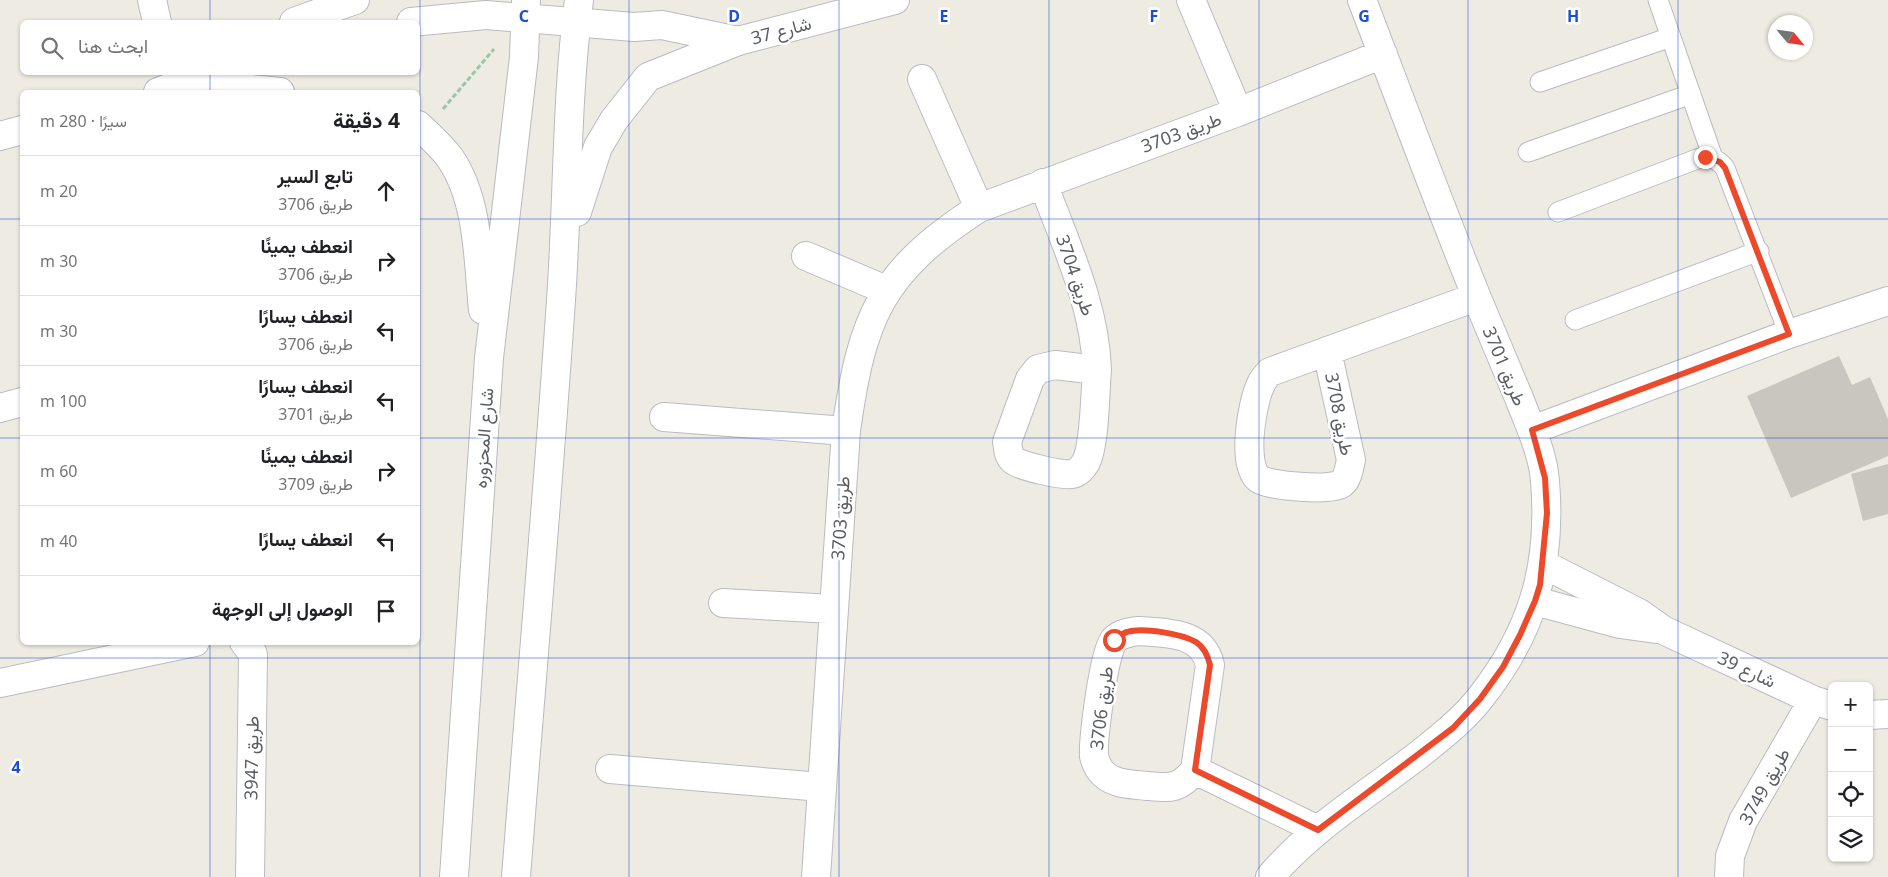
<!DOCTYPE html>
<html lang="ar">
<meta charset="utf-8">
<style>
body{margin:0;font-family:"Noto Sans",Vazirmatn,sans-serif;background:#f6f6f6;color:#202124;direction:rtl}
.controls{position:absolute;right:15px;bottom:15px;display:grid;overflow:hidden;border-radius:8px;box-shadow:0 1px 4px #0004}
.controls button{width:45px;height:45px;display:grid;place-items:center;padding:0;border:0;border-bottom:1px solid #e0e0e0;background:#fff;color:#202124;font:25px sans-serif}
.compass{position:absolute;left:1768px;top:15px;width:45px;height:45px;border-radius:50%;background:#fff;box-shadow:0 1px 4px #0004;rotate:119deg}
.stop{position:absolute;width:15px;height:15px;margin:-11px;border:4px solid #ec4a2a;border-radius:50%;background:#fff}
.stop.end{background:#ec4a2a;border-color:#fff;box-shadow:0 1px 5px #0008}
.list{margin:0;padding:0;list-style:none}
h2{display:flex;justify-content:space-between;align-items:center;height:65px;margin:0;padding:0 20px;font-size:21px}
h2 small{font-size:16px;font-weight:400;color:#757577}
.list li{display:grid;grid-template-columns:32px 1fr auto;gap:15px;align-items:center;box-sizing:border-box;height:70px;padding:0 20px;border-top:1px solid #e0e0e0}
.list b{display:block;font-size:19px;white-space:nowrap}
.list p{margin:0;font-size:16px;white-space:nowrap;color:#757577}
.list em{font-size:16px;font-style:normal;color:#757577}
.icon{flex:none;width:28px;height:28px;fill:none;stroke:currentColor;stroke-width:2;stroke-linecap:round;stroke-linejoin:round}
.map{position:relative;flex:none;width:1888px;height:877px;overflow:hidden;direction:ltr}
.search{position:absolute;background:#fff;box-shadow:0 1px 4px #0004;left:20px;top:20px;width:400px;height:55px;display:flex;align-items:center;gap:12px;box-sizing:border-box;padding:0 18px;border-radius:8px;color:#757577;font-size:19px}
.panel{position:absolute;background:#fff;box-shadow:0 1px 4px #0004;left:20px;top:90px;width:400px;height:555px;border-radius:8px;direction:rtl}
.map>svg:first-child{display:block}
</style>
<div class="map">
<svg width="1888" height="877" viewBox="0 0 1888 877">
<rect width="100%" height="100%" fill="#eeece2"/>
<path fill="#c8c6bf" d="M1839,356L1852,385L1870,377L1888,419V456L1791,498L1747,396Z
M1888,464V514L1863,521L1851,474Z"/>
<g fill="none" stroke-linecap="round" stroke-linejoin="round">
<defs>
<path id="service" d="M1658,0L1713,158
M1540,82L1671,37
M1528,152L1691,94
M1558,212L1697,159C1709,156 1717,158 1725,168L1789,334
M1575,320L1759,251"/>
<path id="minor" d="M152,0L157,22
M1191,0L1238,112
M294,22L355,0
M411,22L486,15L634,27L662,25L738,41L895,0
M922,79L979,208
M158,92L171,87L213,85L237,72
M0,136L22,130
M1043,183C1065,244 1095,304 1097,370
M806,256L886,290
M1327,351L1351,460C1349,468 1348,479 1341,484C1332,491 1268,486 1259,479C1241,465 1252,402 1261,384C1263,379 1267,375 1270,372L1476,297
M1055,365L1097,370C1095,392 1095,444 1086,462C1083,467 1078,473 1072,474C1064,476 1019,466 1013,460C1008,455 1008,448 1007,442L1030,379L1038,369Z
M0,408L22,402
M664,417L846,431
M1532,430L1789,334L1888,301
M1543,564L1639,613L1663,630L1813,700L1832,706
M1535,601L1620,624L1656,629
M723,603L833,609
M1139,631C1167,633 1203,632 1210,665L1195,770C1179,789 1172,788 1148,786C1131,784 1111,785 1100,770C1097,766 1095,760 1094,756C1093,739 1104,650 1114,640C1121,633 1130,632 1139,631Z
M244,642L253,654L250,877
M0,683L195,642
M1869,715L1888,714
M610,769L821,787
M1195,770L1318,830
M816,877L846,431C862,317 880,272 979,208L1238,112L1383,54
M1270,877C1312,827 1370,793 1421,753C1442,736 1464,719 1481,697C1533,631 1552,565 1545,481C1543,453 1529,424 1519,398C1505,365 1491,331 1477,298C1437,199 1400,99 1362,0
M1729,877L1730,856L1743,821L1813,700"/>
<path id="secondary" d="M213,85L280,92
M418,125C429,135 441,146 450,158C479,200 478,260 483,310
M577,212L598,147L614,120L648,77L738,41
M454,877L489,358L524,57L526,0
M516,877C531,685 548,492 561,300C568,200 566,99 579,0"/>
</defs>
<use href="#service" stroke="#babbc1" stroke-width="21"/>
<use href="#minor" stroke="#babbc1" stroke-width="30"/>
<use href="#secondary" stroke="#b8bac1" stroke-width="30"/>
<path stroke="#97c7a9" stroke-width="3" stroke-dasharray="5 2.5" stroke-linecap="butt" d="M443,109L494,49"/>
<use href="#service" stroke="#fff" stroke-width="19"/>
<use href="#minor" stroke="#fff" stroke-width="28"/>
<use href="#secondary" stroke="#fff" stroke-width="28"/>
</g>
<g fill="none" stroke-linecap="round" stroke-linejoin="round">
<path stroke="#ec4a2a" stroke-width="6" d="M1114,640C1118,638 1123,633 1127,632C1143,627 1182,634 1196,642C1205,648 1208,656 1210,665L1195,770L1318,830L1453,728L1480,699L1503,667L1520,635L1535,601L1540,585L1547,513L1545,478L1532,430L1789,334L1725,168L1720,162L1705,157"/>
</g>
<path fill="none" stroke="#1d4ed8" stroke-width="1" stroke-opacity="0.55" d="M210,0V22M420,0V877M629,0V877M839,0V877M1049,0V877M1259,0V877M1468,0V877M1678,0V877M210,72V92M0,219H22M418,219H1888M0,438H22M418,438H1888M210,642V877M0,658H1888"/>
<g text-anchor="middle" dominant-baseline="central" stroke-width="5" stroke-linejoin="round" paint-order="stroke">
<g font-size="18" fill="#5a5d63" stroke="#fff">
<text transform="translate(781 30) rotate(-15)">شارع 37</text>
<text transform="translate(1181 132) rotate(-20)">طريق 3703</text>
<text transform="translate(1076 275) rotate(71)">طريق 3704</text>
<text transform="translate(1505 366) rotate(67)">طريق 3701</text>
<text transform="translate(1340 414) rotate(79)">طريق 3708</text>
<text transform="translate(483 438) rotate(-86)">شارع المحزوره</text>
<text transform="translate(840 518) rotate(-86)">طريق 3703</text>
<text transform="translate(1747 669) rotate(25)">شارع 39</text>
<text transform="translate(1101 708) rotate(-83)">طريق 3706</text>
<text transform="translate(251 758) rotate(-89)">طريق 3947</text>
<text transform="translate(1764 786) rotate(-61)">طريق 3749</text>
</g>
</g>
<g font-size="16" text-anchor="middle" font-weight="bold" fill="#1d4ed8" stroke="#fff" stroke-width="5" stroke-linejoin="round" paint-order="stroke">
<text x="524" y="22">C</text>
<text x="734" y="22">D</text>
<text x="944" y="22">E</text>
<text x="1154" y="22">F</text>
<text x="1364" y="22">G</text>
<text x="1573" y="22">H</text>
<text x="16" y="773">4</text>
</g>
</svg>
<div class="controls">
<button>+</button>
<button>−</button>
<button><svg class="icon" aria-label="locate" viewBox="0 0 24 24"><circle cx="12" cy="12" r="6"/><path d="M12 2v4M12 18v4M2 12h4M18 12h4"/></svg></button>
<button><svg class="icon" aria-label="layers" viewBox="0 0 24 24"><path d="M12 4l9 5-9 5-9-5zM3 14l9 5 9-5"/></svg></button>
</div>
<svg class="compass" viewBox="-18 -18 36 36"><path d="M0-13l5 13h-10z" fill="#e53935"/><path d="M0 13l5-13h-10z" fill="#757577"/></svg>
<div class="stop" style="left:1114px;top:640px"></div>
<div class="stop end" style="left:1705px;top:157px"></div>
<div class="search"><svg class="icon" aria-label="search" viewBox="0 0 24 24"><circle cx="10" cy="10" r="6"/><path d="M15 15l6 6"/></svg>ابحث هنا</div>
<section class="panel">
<h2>4 دقيقة<small>سيرًا · 280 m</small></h2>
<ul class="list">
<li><svg class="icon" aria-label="ahead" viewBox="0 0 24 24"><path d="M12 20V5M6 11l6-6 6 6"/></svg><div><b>تابع السير</b><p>طريق 3706</p></div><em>20 m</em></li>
<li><svg class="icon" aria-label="right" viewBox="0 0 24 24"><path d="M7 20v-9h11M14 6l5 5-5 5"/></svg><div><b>انعطف يمينًا</b><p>طريق 3706</p></div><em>30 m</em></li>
<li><svg class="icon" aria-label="left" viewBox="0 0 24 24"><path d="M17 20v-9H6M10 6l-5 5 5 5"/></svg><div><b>انعطف يسارًا</b><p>طريق 3706</p></div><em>30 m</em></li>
<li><svg class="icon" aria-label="left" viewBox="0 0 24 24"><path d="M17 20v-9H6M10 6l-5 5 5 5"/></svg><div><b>انعطف يسارًا</b><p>طريق 3701</p></div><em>100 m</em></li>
<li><svg class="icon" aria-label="right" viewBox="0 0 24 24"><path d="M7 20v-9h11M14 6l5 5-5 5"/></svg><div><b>انعطف يمينًا</b><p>طريق 3709</p></div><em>60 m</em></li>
<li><svg class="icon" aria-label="left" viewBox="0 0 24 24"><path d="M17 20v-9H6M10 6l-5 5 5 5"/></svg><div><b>انعطف يسارًا</b></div><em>40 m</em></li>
<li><svg class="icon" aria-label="arrive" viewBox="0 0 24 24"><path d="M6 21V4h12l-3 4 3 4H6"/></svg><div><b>الوصول إلى الوجهة</b></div></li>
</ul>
</section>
</div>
